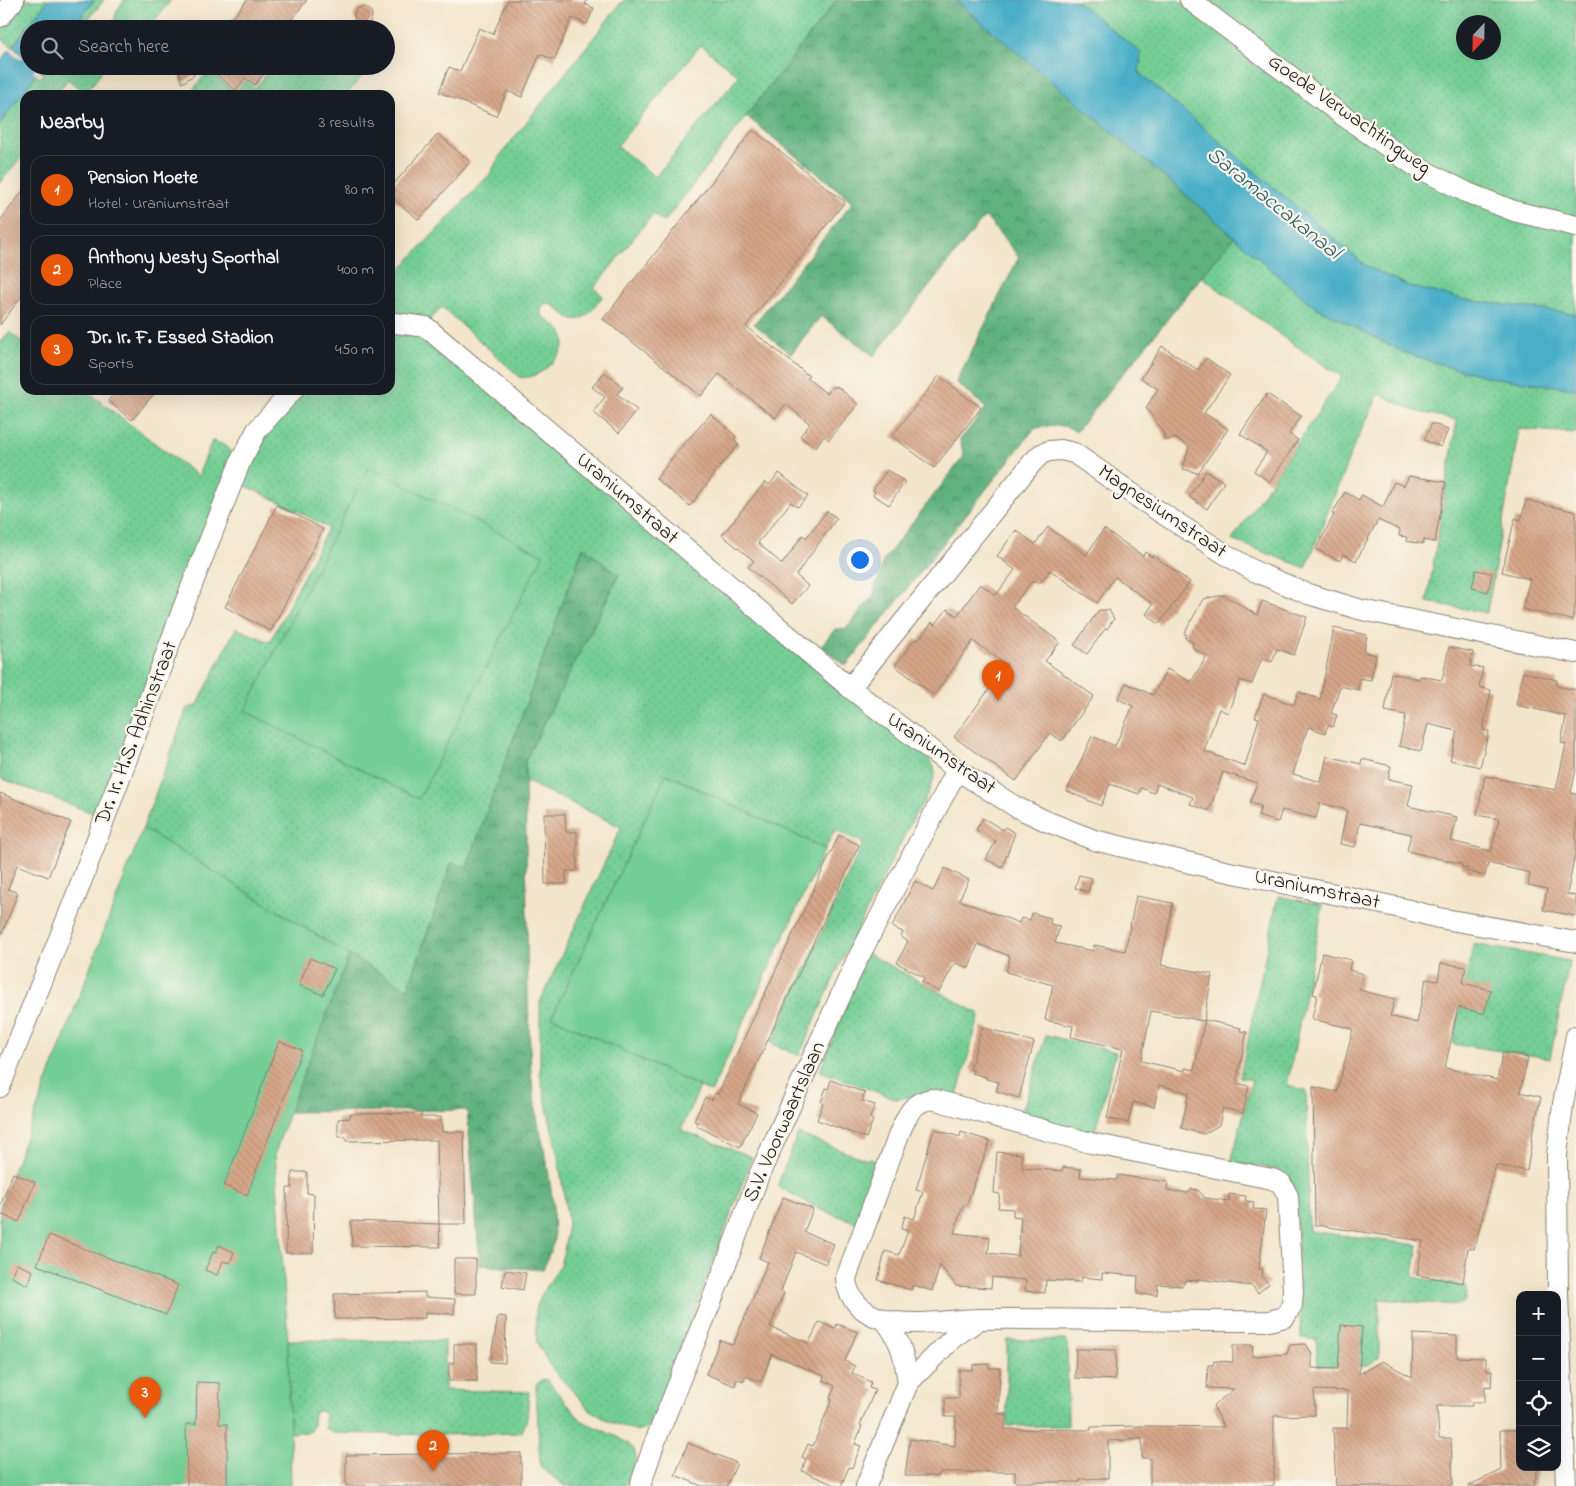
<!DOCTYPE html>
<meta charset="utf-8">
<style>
body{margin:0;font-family:"Indie Flower",sans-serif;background:#242831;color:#f1f3f6}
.controls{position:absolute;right:15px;bottom:15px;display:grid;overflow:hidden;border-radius:10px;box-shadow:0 5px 20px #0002}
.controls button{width:45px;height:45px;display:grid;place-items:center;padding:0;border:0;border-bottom:1px solid #363941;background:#171b24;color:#f1f3f6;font:25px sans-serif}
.compass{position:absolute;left:1456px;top:15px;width:45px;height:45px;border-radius:50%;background:#171b24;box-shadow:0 5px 20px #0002;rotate:202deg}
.you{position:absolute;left:859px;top:559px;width:18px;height:18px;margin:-12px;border:4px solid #fff;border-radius:50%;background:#1a73e8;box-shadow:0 0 0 8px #1a73e833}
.badge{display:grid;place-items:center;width:32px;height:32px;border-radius:50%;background:#ea580c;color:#fff;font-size:16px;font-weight:700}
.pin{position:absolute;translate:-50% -41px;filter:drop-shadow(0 1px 2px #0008)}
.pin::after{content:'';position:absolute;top:26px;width:18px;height:15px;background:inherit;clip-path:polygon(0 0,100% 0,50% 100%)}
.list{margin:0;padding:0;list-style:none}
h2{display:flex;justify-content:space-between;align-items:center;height:65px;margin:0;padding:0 20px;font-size:21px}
h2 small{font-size:16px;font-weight:400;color:#9ea1a6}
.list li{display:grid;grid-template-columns:32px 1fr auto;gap:15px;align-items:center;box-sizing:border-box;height:70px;margin:0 10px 10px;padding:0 10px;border:1px solid #363941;border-radius:15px}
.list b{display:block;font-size:19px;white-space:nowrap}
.list p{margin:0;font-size:16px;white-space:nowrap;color:#9ea1a6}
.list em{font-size:16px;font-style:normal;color:#9ea1a6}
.icon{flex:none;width:28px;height:28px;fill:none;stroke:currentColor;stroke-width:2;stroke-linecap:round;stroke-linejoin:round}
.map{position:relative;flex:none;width:1576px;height:1486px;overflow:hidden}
.search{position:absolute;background:#171b24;box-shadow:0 5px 20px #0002;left:20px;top:20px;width:375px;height:55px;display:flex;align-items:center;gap:12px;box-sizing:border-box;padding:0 18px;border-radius:28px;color:#9ea1a6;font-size:19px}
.panel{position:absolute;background:#171b24;box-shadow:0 5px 20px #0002;left:20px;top:90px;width:375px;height:305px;border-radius:15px}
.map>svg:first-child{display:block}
</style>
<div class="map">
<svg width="1576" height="1486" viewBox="0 0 1576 1486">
<defs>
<pattern id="grass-dots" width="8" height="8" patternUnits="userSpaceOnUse" patternTransform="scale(1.25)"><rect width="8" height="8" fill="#73ce95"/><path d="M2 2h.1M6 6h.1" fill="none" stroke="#63b080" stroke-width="1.8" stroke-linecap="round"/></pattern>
<pattern id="forest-crowns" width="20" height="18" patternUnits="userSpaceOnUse" patternTransform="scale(1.25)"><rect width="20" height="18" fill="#5eb17e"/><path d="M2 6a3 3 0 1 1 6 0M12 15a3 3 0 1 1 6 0" fill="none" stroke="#4d8f66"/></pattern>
<pattern id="building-back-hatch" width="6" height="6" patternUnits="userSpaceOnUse" patternTransform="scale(1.25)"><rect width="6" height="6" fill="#d6a688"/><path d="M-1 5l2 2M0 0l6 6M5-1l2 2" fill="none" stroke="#b78e75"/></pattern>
</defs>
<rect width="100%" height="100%" fill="#fbf7ec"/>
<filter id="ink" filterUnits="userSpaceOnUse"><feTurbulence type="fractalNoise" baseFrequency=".02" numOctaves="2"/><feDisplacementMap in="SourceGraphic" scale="10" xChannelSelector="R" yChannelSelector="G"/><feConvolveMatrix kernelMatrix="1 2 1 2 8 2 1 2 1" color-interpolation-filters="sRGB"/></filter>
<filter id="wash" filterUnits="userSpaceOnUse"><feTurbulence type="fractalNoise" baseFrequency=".0096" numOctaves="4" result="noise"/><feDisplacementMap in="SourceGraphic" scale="20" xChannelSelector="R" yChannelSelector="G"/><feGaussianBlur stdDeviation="1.12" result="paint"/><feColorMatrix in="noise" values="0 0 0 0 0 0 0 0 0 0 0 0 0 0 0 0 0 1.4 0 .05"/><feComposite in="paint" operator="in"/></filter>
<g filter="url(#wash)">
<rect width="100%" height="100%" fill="#f3e5cb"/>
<path fill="url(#grass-dots)" stroke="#487558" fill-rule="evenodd" d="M21,0H48L14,44L15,49L0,37V27Z
M94,0H104L85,23L82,29H72Z
M124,0H171L148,29H112L116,13Z
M625,0H837L664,222L653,214L594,288L603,296C591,310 582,330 563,313C557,308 553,304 545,303L541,308V315C547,321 562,328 564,337C568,351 545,372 533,376C530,377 525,377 521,378L442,307L428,322L390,315V280L490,174L499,157L621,3ZM701,45L739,76L655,177L617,146Z
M1075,0H1178L1359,133L1576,232V314L1466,300L1411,287L1366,266L1139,73L1141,53Z
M1201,0H1576V217L1508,202L1413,157ZM1464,22H1494V52H1464Z
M42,66H103L99,76L85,94L68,79L55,95H25V133L20,139L25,143V153L0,183V124L36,75L40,78L44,74L39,70Z
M273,66H371L346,95H197L192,91L208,71L236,92L246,80L255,88Z
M1234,237L1312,305L1403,352L1443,365L1489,377L1576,389V433L1519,429L1487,613L1427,602L1457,420L1415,411L1379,394L1353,448L1306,568L1232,540L1342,377L1290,342L1202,277Z
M390,330L419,334L928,758L934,767L935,775L927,796L912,820L841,962L799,1056L771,1043L863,843L835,830L825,849L667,774L552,1017L700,1087L681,1130L752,1157L657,1413L651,1422L644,1430L636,1431L608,1421L590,1410L550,1366L537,1343L536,1324V1308L542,1294L559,1267L564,1251L568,1222L559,1162L540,1075V1002L621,827L525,781V761L619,575L467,867L451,864L408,989L349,955L143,828L187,708L197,706L236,628L270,642L328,528L294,509L240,483L269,426L303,390H390Z
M9,332L25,344V390H85L198,476L212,441C227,445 229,447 234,461L98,815L0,778V344Z
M1278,896L1323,905L1287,1086L1306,1090L1309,1231L1418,1245L1413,1277L1467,1286L1465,1302L1456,1305L1379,1299V1358L1366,1366H1318L1316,1339H1301L1296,1198C1294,1192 1293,1185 1289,1179C1282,1166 1245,1165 1231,1163L1252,1080L1240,1077Z
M1473,944L1570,961L1550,1058L1453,1044Z
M867,953L980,1014L956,1099L926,1094L896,1099L820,1071Z
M1046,1035L1116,1052L1094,1135L1021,1116Z
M798,1134L867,1160L868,1158L881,1163L858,1223L821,1210L777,1186Z
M288,1340L445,1341V1390L529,1392L527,1419L522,1432L517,1433L441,1435L333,1433L325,1429V1414L320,1411L314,1412L313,1426L309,1432L290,1433Z
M1007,1340H1067L1068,1426H1007Z
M543,1379L547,1380L581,1420C592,1427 632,1440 635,1452C638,1463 629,1477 625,1486H565L544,1470L540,1466L536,1385Z"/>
<path fill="url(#forest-crowns)" stroke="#3d664d" d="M837,0H955L1176,186L1234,237L1076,432C1066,423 1046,425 1034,429L846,666L821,646L835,629H846L873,596L883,561L964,456L960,440L986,408L956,382L1019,257L985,216L874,356L821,316L791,354L754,324L853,202L746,116Z
M583,547L619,575L525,761L528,998L531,1073L537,1118L547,1162L553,1204L554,1241L543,1270L480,1265L467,1110L289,1112L349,955L408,989L452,863L467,867Z"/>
<path fill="#73ce95" stroke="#487558" d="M368,467L543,555L419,799L245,711Z
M666,774L825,849L711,1092L552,1017Z
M143,828L349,955L289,1112L275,1153L288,1340L291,1486H0V1206Z"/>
<path fill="#49afc8" stroke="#326672" d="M48,0H94L72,29H29V61L15,49L14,45Z
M955,0H1075L1141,53L1139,73L1366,266L1411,287L1466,300L1576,314V389L1489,377L1443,365L1403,352L1312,305L1176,186Z
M9,50L36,75L0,124V61Z"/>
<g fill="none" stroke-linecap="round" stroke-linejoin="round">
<path stroke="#49afc8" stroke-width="18" d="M0,100L29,63"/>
</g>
<g id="blocks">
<path fill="url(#building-back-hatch)" d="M247,0H307L284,29H224Z
M508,0H587L585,4L594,8L587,24L572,18L554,60L540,54L522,97L507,91L496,116L439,92L449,67L460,71L479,28L493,34Z
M354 16a9 9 0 1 1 18 0a9 9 0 1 1-18 0Z
M177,66H191L194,75L182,83Z
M206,66H270L255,85L246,78L236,90Z
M753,130L845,202L746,326L809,376L807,378L827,394L832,387H838L858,404L829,440L824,436L815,448L800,436L810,424L786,404L775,418L719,374L701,396L603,319Z
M438,134L470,162L419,220L390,196V188Z
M25,188V292L0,325V221Z
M1162,346L1198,370L1206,358L1230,375L1204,413L1228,429L1198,473L1183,469L1189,447L1176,438L1165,441L1163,432L1146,408L1158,389L1141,378Z
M605,372L623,387L617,394L637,410L619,433L593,412L605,397L592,387Z
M939,376L981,408L934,468L892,436Z
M117,390H157L132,420L108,401Z
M1267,394L1301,416L1289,434L1298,440L1270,482L1254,471L1267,452L1240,434Z
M711,414L736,436L734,439L739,444L713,474L714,475L690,506L656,479L680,448Z
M1432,423L1448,430L1441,447L1424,440Z
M887,470L905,482L889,505L873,495L875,492L873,490Z
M1206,471L1224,482L1207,509L1189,497Z
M779,473L808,496L798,507L791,502L758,543L782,564L803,535L806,538L827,511L837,518L796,575L808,586L792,604L748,567L754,561L722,535L765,482L769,485Z
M1409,476L1446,482L1435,542L1423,540V544L1406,541L1407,537L1399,536L1400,530L1378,520L1356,561L1343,554L1340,561L1316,549L1334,515L1332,514L1345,492L1359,500L1362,495L1383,507L1394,482L1404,486Z
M1526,500L1576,512V602L1572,620L1522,609L1530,579L1502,572L1515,518L1521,520Z
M277,505L323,529L271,631L225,607Z
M1048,527L1086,555L1104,529L1143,556L1145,552L1152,557L1153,555L1190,582L1159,624L1146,614L1153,604L1115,577L1097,603L1050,570L1039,584L1035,581L1033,583L1031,582L1012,607L1060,642L1045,661L1094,696L1062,741L1050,733L1016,781L954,737L1007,665L973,641L934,695L895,666L915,639L918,641L932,622L935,625L947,609L957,616L980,584L996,595L1015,570L997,556L1016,530L1035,544Z
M1476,570L1492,573L1488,592L1472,588Z
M1224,595L1257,615L1262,601L1307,617L1294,655L1277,649L1272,662L1262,658L1252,684L1240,680L1228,713L1219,709L1204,751L1245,766L1259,718L1255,717L1264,694L1294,705L1298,692L1320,699L1334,628L1367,635L1364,652L1376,655L1371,680L1360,678L1358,690L1340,686L1331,713L1337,715L1333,727L1328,725L1325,733L1308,727L1293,774L1321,782L1327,756L1361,764L1362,759L1391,766L1388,779L1413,784L1408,806L1457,817L1451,841L1491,851L1499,819L1477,815L1485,776L1556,790L1566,744L1561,743L1566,716L1516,705L1523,672L1557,680L1556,686L1576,690V770L1571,793L1576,794V850L1567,894L1576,896V916L1543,910L1547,889L1528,885L1530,873L1488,863L1485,876L1466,871L1467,868L1462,867V864L1407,851L1411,834L1360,823L1355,847L1340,844L1347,810L1320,803L1316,818L1282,810L1278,822L1258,816L1261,806L1250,803L1257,783L1223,772L1209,811L1190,804L1193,797L1157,784L1154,793L1141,788L1139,794L1110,784L1101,806L1067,791L1092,736L1115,746L1133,706L1118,699L1126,683L1153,695L1167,669L1191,682L1207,656L1193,648L1192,642L1185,638L1187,635L1184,634L1203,599Z
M1099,610H1109L1114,619L1107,629H1105L1087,654L1074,645Z
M1449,647L1473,652L1470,666L1483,668L1479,687L1491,690L1483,730L1489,731L1480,767L1450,760L1457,731L1428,724L1421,751L1399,746L1406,715L1385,711L1391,673L1419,679L1420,676L1442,680Z
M0,793L71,822L48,877L17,865L8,889L18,893L1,936Z
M544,814H565L566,832H577V871H566V884H545Z
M983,818L1003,830L1005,827L1015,833L1002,868L986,859L996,841L976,830Z
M839,835L859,845L738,1104L757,1113L740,1147L697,1126L698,1123L694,1121L705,1097L712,1100L715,1093L718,1094Z
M945,868L969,880L959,900L1019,923L1021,918L1030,920L1032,913L1051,918L1050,924L1060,926L1055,943L1093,951L1094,945L1125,951L1136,896L1173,903L1161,965L1212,974L1204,1021L1151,1011L1141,1061L1185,1071V1068L1194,1070L1205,1020L1241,1028L1240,1031L1247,1032L1236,1083L1249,1086L1243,1113L1223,1108L1219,1125L1204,1134L1181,1128L1189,1093L1159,1085L1154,1107L1133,1102L1128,1123L1107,1118L1123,1049L1071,1037L1073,1026L1045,1020L1053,985L1006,972L1010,956L978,944L969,968L955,963L939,992L922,982L924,977L897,963L908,941L901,937L903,932L892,927L915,881L933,891Z
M1079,875L1092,878L1088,892L1075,888Z
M1322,953L1351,960L1349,970L1363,974L1359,990L1395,999L1390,1016L1417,1023L1426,979L1438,981L1441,963L1466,967L1463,983L1491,990L1484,1014L1458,1007L1445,1068L1497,1080L1503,1052L1528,1058L1520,1092L1541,1097L1531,1140H1532L1527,1171L1496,1165L1474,1249L1468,1248L1463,1283L1417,1275L1423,1241L1315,1225L1313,1087L1337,1092L1353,1029L1312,1019L1317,995L1313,994Z
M310,958L335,969L323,995L299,985Z
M982,1027L1034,1042L1019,1098L996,1091L999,1082L986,1079V1077L972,1073L973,1070L970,1069Z
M279,1041L302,1050L247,1195L224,1186Z
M831,1080L865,1093L862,1101L875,1105L870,1118L873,1120L866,1138L817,1120L823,1103L821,1102L826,1088L828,1089Z
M421,1113V1117H441L442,1132H464L466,1224H439L437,1140L346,1141V1137H338V1119L350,1118V1114Z
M934,1129L960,1137L961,1132L990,1141L966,1206L963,1205L954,1233L990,1237L988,1253L1018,1256L1021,1217L1013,1216V1209L998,1208L1000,1194L994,1193L997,1152L1022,1154V1168L1062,1171L1063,1167L1081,1169L1080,1177L1117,1180V1175L1168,1182L1167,1190L1188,1193L1192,1189L1198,1190L1205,1198L1229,1201V1194L1246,1196L1245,1201L1254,1202L1253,1209L1266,1210L1259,1269H1263L1262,1276L1269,1284L1258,1293L1252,1286L1198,1279V1281L1186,1280L1182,1286L1158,1284L1157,1295L1137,1294L1138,1276L1102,1273V1279L1082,1277L1081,1282L1046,1280L1045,1293L1025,1291L1026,1280L992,1277L991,1288L956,1286L940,1265L932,1291L913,1285L911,1290L878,1280L885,1251L899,1255L908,1231L901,1229L905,1216L914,1219L923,1192L916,1190Z
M292,1172H307V1193L314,1194L313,1253H286L287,1188H292Z
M13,1173L35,1182L19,1222L0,1214V1206Z
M783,1197L813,1209L804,1232L834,1244L826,1264L796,1252L781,1291L784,1293L770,1327L809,1343L819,1322L835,1329L837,1324L857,1332L845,1361L855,1366L852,1373L871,1382L869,1388L875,1390L860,1425L862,1426L855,1444L861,1446L852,1468L849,1467L841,1486H837L802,1471L806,1459L802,1457L808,1444L813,1446L832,1399L830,1398L835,1386L823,1380L824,1376L772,1354L761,1382L746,1376L744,1381L737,1379L735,1386L706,1374L720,1340L733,1345L768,1262L759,1258Z
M351,1221L439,1224L440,1247L352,1246Z
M49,1235L178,1285L166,1315L37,1265Z
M219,1245L234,1252L230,1263L223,1261L217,1275L205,1270L213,1252L216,1253Z
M454,1259H476V1294H454Z
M16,1264L33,1271L28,1285L11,1277Z
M505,1270L526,1273L523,1290L502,1286Z
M425,1292V1297L455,1299L454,1314L425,1312V1318L335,1319L334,1294Z
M498,1316L506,1317L505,1363L490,1362Z
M1341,1325L1362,1327L1359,1374L1382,1361L1412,1377L1413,1334L1457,1336V1357L1486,1358V1370H1492L1491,1387L1485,1386V1402H1472V1406H1437L1439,1438H1451L1453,1486H1336L1333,1428H1347L1348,1391L1314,1390L1315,1415L1274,1416V1486H1150V1458H1142V1439L1108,1441V1478L1080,1479V1482H1015V1472H940L939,1476H905L910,1439L955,1446L956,1417H945V1398H959V1370H973V1365L989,1364V1368H1000L998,1414H1006L1005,1429L1091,1430V1427L1142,1426L1224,1427L1213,1406L1234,1389L1207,1388L1208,1365H1213L1214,1361L1233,1362V1345H1253L1252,1356L1287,1354L1290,1345L1306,1344L1312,1354V1368L1338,1369Z
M454,1344H477V1381H449V1363H454Z
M1076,1349L1116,1350L1115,1380L1075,1378Z
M197,1382L220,1383L219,1424H227V1486H187L186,1424H196Z
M1500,1430H1520V1467H1538L1534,1486H1468L1501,1470Z
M688,1443L737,1463L727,1486H702L675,1475Z
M521,1453V1486H346V1455Z"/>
</g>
</g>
<g filter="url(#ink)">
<use href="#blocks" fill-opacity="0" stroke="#888074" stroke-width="1"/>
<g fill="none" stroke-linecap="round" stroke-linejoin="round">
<defs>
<path id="minor" d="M1190,0L1338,112L1415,166L1468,193L1514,211L1576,226
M0,17L14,0
M390,323H396L426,327L850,688L957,770L1016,807L1046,821L1094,840L1220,870L1401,908L1439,918L1576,942
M850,688L1032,463L1041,454L1049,451L1061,450L1074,453L1140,499L1225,554L1254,571L1308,594L1362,610L1576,653
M0,1087L74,901L183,608L241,460L257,430L293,390
M932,1099L1091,1143L1272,1179L1281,1183L1288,1196L1293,1291L1292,1305L1285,1317L1269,1321C1173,1322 1077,1318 981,1319C951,1319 912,1328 883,1319C864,1314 847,1299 846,1278L899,1134C907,1116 911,1102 932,1099Z
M885,1320C902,1343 904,1355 908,1383
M640,1486L653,1447L725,1267L759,1175L856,962L957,770
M866,1486L908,1383L954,1337L980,1319
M1566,1486L1558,1295L1557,1155L1563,1104L1576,1036"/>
</defs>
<use href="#minor" stroke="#888074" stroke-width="22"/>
<use href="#minor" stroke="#fff" stroke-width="20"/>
</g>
</g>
<g text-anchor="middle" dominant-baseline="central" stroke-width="4.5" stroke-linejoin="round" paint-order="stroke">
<g font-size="21" fill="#1c1c1c" stroke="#fbf7ec">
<text transform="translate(1349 115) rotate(35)">Goede Verwachtingweg</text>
<text transform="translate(627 499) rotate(41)">Uraniumstraat</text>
<text transform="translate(1162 512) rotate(34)">Magnesiumstraat</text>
<text transform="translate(137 733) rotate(-69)">Dr. Ir. H.S. Adhinstraat</text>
<text transform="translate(941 754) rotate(35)">Uraniumstraat</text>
<text transform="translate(1317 890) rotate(12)">Uraniumstraat</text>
<text transform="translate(785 1122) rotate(-66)">S.V. Voorwaartslaan</text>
</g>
<g font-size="22" font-style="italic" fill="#305e69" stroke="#fbf7ec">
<text transform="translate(1273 204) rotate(39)">Saramaccakanaal</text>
</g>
</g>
</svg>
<div class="controls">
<button>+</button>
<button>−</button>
<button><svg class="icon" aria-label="locate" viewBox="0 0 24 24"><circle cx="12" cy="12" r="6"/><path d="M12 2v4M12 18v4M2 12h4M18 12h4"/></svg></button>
<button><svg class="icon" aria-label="layers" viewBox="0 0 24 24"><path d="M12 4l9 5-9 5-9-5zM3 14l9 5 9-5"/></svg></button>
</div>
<svg class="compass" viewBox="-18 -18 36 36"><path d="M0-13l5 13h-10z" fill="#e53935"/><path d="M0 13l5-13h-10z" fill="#9ea1a6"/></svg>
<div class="you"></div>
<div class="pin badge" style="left:998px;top:701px">1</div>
<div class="pin badge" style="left:433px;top:1471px">2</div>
<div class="pin badge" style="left:145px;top:1418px">3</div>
<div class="search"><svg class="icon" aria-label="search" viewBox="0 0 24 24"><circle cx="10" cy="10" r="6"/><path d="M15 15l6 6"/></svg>Search here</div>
<section class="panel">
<h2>Nearby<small>3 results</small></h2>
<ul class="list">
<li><span class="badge">1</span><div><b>Pension Moete</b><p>Hotel · Uraniumstraat</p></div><em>80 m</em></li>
<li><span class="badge">2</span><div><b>Anthony Nesty Sporthal</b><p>Place</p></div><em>400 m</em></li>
<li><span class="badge">3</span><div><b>Dr. Ir. F. Essed Stadion</b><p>Sports</p></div><em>450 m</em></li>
</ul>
</section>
</div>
